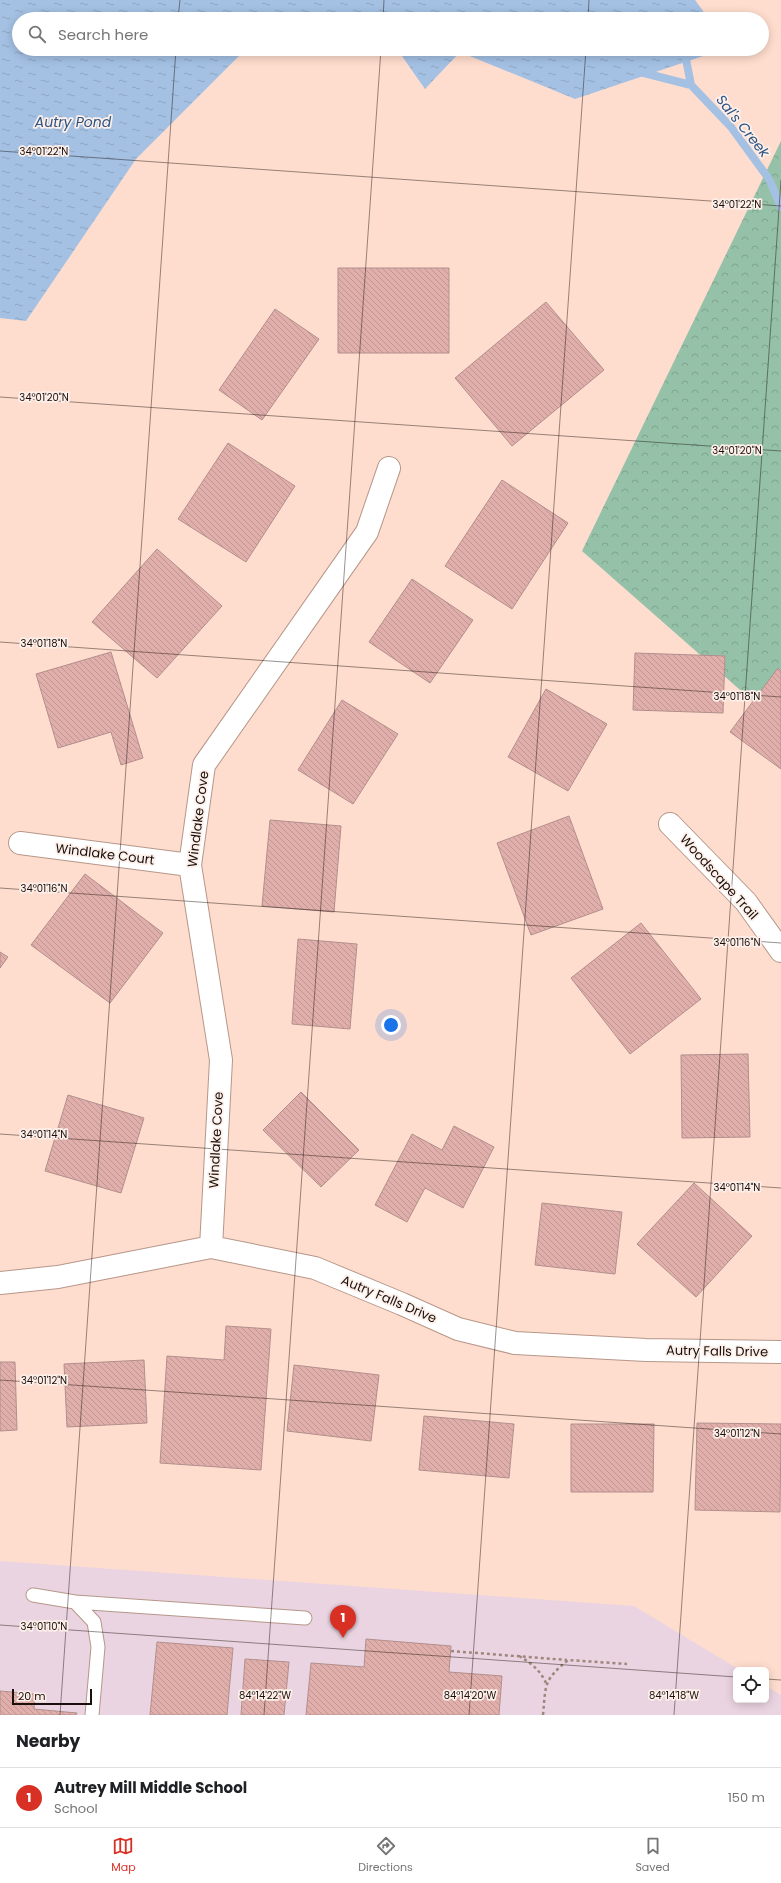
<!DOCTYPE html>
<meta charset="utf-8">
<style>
body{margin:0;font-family:Poppins,sans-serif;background:#f6f6f6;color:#202124}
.controls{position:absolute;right:12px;bottom:12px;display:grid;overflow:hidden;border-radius:6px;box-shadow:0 2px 10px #0003}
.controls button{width:36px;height:36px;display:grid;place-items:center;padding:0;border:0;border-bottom:1px solid #e0e0e0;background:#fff;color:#202124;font:20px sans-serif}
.scale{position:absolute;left:12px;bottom:10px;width:80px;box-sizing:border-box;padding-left:4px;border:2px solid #1a0f0a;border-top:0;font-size:11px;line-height:14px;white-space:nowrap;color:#1a0f0a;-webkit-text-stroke:3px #fdefe9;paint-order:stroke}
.you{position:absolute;left:391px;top:1025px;width:14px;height:14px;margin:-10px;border:3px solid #fff;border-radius:50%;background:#1a73e8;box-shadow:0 0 0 6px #1a73e833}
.badge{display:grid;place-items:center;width:26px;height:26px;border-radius:50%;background:#d93025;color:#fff;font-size:13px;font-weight:700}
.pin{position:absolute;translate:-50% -33px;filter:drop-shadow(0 1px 2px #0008)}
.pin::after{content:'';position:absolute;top:21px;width:14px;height:12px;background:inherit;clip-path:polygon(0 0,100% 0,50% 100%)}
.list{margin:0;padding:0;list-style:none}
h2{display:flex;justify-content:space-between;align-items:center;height:52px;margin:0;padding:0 16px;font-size:17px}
h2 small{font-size:13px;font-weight:400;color:#757577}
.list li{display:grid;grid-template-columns:26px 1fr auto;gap:12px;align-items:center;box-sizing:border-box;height:60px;padding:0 16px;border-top:1px solid #e0e0e0}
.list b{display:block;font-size:15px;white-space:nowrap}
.list p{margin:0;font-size:13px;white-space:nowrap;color:#757577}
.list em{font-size:13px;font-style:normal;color:#757577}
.icon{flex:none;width:22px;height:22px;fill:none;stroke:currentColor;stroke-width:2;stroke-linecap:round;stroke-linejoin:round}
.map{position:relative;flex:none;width:781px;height:1715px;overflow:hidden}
.search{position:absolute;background:#fff;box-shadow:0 2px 10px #0003;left:12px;right:12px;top:12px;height:44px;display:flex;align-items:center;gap:10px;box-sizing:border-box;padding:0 14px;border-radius:22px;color:#757577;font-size:15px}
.sheet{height:112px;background:#fff}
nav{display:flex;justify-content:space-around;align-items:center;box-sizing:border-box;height:56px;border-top:1px solid #e0e0e0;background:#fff;font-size:11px;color:#757577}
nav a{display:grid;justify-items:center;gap:2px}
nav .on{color:#d93025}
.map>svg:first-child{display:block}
</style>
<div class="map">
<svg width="781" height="1715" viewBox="0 0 781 1715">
<defs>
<pattern id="forest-crowns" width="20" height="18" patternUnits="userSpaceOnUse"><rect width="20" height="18" fill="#94c1a8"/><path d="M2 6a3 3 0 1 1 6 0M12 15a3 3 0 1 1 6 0" fill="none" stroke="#7fa58f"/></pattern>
<pattern id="water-ripples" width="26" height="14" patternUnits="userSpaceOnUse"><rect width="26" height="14" fill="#a4c1e4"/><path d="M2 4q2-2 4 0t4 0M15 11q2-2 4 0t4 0" fill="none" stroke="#8da5c2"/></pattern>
<pattern id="building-back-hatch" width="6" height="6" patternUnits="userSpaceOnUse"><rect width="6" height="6" fill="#e1afab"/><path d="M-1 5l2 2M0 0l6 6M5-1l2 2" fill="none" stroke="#c09592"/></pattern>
</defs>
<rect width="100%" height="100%" fill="#ffddce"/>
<path fill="#ead4e1" d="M0,1561L634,1606L740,1670H736V1700H766V1686L781,1695V1715H0Z"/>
<path fill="url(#forest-crowns)" d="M781,141V726L582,551Z"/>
<path fill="url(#water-ripples)" d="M0,0H695L709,19H19V49H246L136,159L26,321L0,318Z
M397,49H724L575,99L460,52L425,89Z"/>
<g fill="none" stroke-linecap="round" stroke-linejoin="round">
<path stroke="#a4c1e4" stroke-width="8" d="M684,49L691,85
M640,72L691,85
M691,85L731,127L769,179L781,207"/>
</g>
<path fill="url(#building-back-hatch)" stroke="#b28f8c" d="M338,268H449V353H338Z
M546,302L604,370L512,446L455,378Z
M275,309L319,339L262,420L219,390Z
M228,443L295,486L246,562L178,519Z
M502,480L568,523L512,609L445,566Z
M157,549L222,606L157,678L92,622Z
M412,579L473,620L430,683L369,642Z
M111,652L143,758L121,765L111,732L58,748L36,674Z
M635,653L725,656L723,713L633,710Z
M778,668L781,671V769L730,732Z
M546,689L607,724L568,791L508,757Z
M342,700L398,734L353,804L298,770Z
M569,816L603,909L531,935L497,843Z
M270,820L341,826L334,912L262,906Z
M85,874L163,933L110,1003L31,945Z
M641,923L701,999L630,1054L571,978Z
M298,939L357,944L350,1029L292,1024Z
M0,952L8,957L0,968Z
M748,1054L750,1137L682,1138L681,1055Z
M301,1092L359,1150L321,1187L263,1130Z
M68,1095L144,1118L121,1193L45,1171Z
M454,1126L494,1147L463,1208L425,1188L407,1222L375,1205L412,1134L442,1150Z
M694,1183L752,1236L696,1297L637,1244Z
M542,1203L622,1212L615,1274L535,1265Z
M226,1326L271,1329L261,1470L160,1463L167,1356L224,1360Z
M144,1360L147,1423L67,1427L64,1364Z
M0,1362H15L17,1430L0,1431Z
M294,1365L379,1375L371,1441L287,1431Z
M424,1416L514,1424L509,1478L419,1470Z
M697,1423L781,1424L780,1512L695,1510Z
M571,1424H654L653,1492H571Z
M366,1639L451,1646L449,1672L502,1676L499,1715H306L311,1663L364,1667Z
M157,1642L233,1648L227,1715H150Z
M245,1659L289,1662L284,1715H241Z
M0,1691L35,1694L34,1709L77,1713L76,1715H0Z"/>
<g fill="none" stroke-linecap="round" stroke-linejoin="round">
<defs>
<path id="service" d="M33,1595L75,1602L94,1622L98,1647L92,1715
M75,1602L305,1618"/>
<path id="minor" d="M670,824L746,902L781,951
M20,843L190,865
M211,1247L221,1060L190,865L204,765L367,532L389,468
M0,1283L58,1277L211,1247L315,1268L402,1304L458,1329L515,1343L646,1350L781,1352"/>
</defs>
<use href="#service" stroke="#b69789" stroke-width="15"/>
<use href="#minor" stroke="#b69789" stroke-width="24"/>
<path stroke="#9f877c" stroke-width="2.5" stroke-dasharray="3 3" stroke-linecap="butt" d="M451,1651L567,1660
M519,1656C531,1663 540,1670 546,1683
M543,1715C546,1684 543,1681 568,1660L627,1664"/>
<use href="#service" stroke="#fff" stroke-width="13"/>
<use href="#minor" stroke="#fff" stroke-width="22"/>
</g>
<path fill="none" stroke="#1a0f0a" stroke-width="1" stroke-opacity="0.45" d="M178,19L180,0M383,19L384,0M588,19L589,0M0,151L781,206M0,397L781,451M0,642L781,697M0,888L781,943M0,1134L781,1188M0,1380L781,1434M0,1625L736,1677M766,1679L781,1680M60,1715L176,49M264,1715L381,49M469,1715L586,49M674,1715L781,180"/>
<g text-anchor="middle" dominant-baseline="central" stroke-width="3.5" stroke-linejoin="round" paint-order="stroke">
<g font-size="13" fill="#1a0f0a" stroke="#fdefe9">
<text transform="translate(198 819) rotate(-83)">Windlake Cove</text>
<text transform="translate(105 854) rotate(7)">Windlake Court</text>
<text transform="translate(719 877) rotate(48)">Woodscape Trail</text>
<text transform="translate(216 1140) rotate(-87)">Windlake Cove</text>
<text transform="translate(389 1299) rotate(23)">Autry Falls Drive</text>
<text transform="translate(717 1351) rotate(1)">Autry Falls Drive</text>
</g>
<g font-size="14" font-style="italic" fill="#2c5382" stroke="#fdefe9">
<text x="73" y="122">Autry Pond</text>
<text transform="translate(743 126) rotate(51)">Sal's Creek</text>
</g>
</g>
<g font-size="10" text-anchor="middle" fill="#1a0f0a" stroke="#fdefe9" stroke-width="3.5" stroke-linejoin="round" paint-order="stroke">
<text x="44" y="155">34°01'22"N</text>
<text x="737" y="208">34°01'22"N</text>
<text x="44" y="401">34°01'20"N</text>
<text x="737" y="454">34°01'20"N</text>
<text x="44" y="647">34°01'18"N</text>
<text x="737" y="700">34°01'18"N</text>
<text x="44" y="892">34°01'16"N</text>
<text x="737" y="946">34°01'16"N</text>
<text x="44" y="1138">34°01'14"N</text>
<text x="737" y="1191">34°01'14"N</text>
<text x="44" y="1384">34°01'12"N</text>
<text x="737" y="1437">34°01'12"N</text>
<text x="44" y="1630">34°01'10"N</text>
<text x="265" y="1699">84°14'22"W</text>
<text x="470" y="1699">84°14'20"W</text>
<text x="674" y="1699">84°14'18"W</text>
</g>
</svg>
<div class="controls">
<button><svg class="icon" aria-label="locate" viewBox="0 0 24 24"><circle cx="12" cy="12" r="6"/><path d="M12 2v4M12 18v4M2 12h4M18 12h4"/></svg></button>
</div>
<div class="scale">20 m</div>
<div class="you"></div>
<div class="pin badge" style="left:343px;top:1638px">1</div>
<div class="search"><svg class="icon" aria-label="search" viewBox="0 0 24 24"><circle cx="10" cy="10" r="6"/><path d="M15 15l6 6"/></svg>Search here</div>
</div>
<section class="sheet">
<h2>Nearby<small></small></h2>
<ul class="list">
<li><span class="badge">1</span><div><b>Autrey Mill Middle School</b><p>School</p></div><em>150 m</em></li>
</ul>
</section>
<nav>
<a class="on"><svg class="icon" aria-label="map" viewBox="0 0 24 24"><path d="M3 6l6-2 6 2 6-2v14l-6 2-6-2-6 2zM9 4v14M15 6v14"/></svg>Map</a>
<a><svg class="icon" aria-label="directions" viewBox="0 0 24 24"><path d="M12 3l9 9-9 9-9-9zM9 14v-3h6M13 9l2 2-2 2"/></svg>Directions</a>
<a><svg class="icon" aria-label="saved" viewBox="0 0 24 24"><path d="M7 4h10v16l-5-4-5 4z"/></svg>Saved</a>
</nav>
